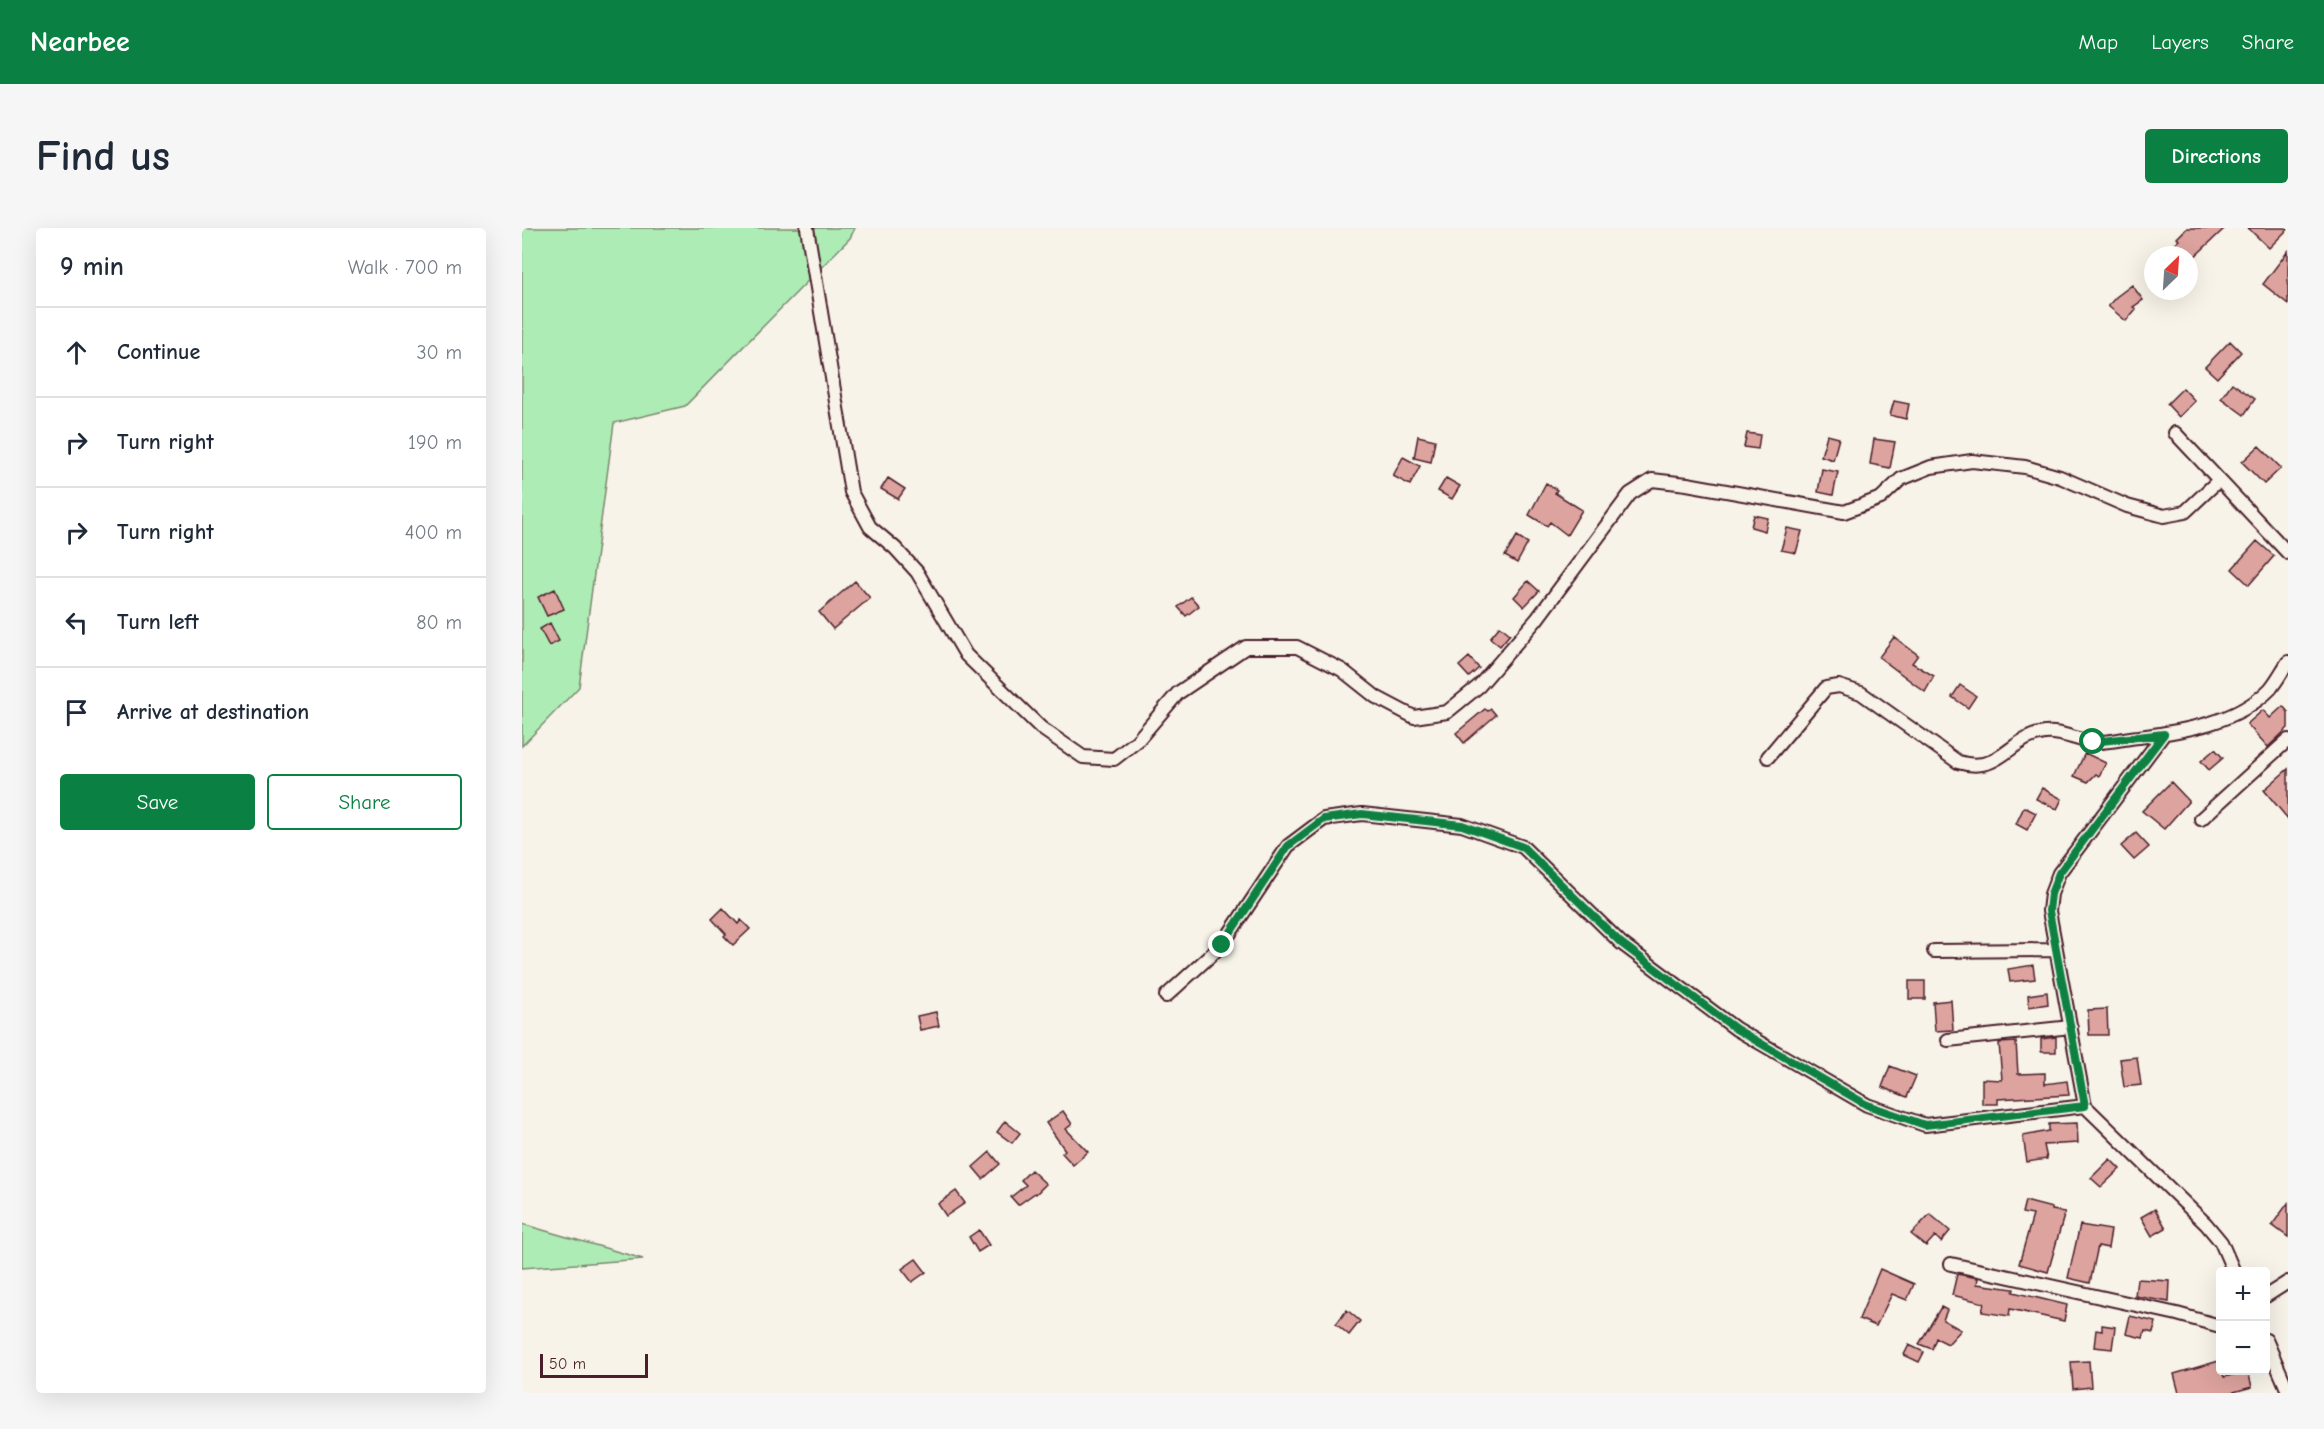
<!DOCTYPE html>
<meta charset="utf-8">
<style>
body{margin:0;font-family:"Comic Neue",sans-serif;background:#f6f6f7;color:#1f2937}
.controls{position:absolute;right:18px;bottom:18px;display:grid;overflow:hidden;border-radius:6px;box-shadow:0 6px 24px #0002}
.controls button{width:54px;height:54px;display:grid;place-items:center;padding:0;border:0;border-bottom:2px solid #e0e1e3;background:#fff;color:#1f2937;font:30px sans-serif}
.compass{position:absolute;left:1622px;top:18px;width:54px;height:54px;border-radius:50%;background:#fff;box-shadow:0 6px 24px #0002;rotate:25deg}
.scale{position:absolute;left:18px;bottom:15px;width:108px;box-sizing:border-box;padding-left:6px;border:3px solid #4a1f2b;border-top:0;font-size:16px;line-height:21px;white-space:nowrap;color:#4a1f2b;-webkit-text-stroke:4px #f7f3e8;paint-order:stroke}
.stop{position:absolute;width:18px;height:18px;margin:-14px;border:4px solid #0b8043;border-radius:50%;background:#fff}
.stop.end{background:#0b8043;border-color:#fff;box-shadow:0 2px 6px #0008}
.list{margin:0;padding:0;list-style:none}
h2{display:flex;justify-content:space-between;align-items:center;height:78px;margin:0;padding:0 24px;font-size:26px}
h2 small{font-size:20px;font-weight:400;color:#747a83}
.list li{display:grid;grid-template-columns:39px 1fr auto;gap:18px;align-items:center;box-sizing:border-box;height:90px;padding:0 24px;border-top:2px solid #e0e1e3}
.list b{display:block;font-size:22px;white-space:nowrap}
.list em{font-size:20px;font-style:normal;color:#747a83}
.actions{display:flex;gap:12px;padding:18px 24px}
.actions a{flex:1;padding:14px 0;border:2px solid #0b8043;border-radius:6px;text-align:center;font-size:21px;color:#0b8043}
.actions .main{background:#0b8043;color:#fff}
.icon{flex:none;width:33px;height:33px;fill:none;stroke:currentColor;stroke-width:2;stroke-linecap:round;stroke-linejoin:round}
.map{position:relative;flex:none;width:1766px;height:1165px;overflow:hidden;border-radius:6px}
header{display:flex;align-items:center;gap:36px;box-sizing:border-box;height:84px;padding:0 30px;background:#0b8043;color:#fff}
header strong{font-size:28px}
nav{display:flex;gap:33px;margin-inline-start:auto;font-size:21px}
.intro{display:flex;align-items:center;justify-content:space-between;box-sizing:border-box;height:144px;padding:0 36px}
h1{margin:0;font-size:42px}
.button{padding:15px 27px;border-radius:6px;background:#0b8043;color:#fff;font-size:21px;font-weight:700}
main{display:flex;gap:36px;padding:0 36px}
aside{flex:1;background:#fff;border-radius:6px;box-shadow:0 6px 24px #0002}
.map>svg:first-child{display:block}
</style>
<header>
<strong>Nearbee</strong>
<nav><a>Map</a><a>Layers</a><a>Share</a></nav>
</header>
<div class="intro"><h1>Find us</h1><a class="button">Directions</a></div>
<main>
<aside>
<h2>9 min<small>Walk · 700 m</small></h2>
<ul class="list">
<li><svg class="icon" aria-label="ahead" viewBox="0 0 24 24"><path d="M12 20V5M6 11l6-6 6 6"/></svg><div><b>Continue</b></div><em>30 m</em></li>
<li><svg class="icon" aria-label="right" viewBox="0 0 24 24"><path d="M7 20v-9h11M14 6l5 5-5 5"/></svg><div><b>Turn right</b></div><em>190 m</em></li>
<li><svg class="icon" aria-label="right" viewBox="0 0 24 24"><path d="M7 20v-9h11M14 6l5 5-5 5"/></svg><div><b>Turn right</b></div><em>400 m</em></li>
<li><svg class="icon" aria-label="left" viewBox="0 0 24 24"><path d="M17 20v-9H6M10 6l-5 5 5 5"/></svg><div><b>Turn left</b></div><em>80 m</em></li>
<li><svg class="icon" aria-label="arrive" viewBox="0 0 24 24"><path d="M6 21V4h12l-3 4 3 4H6"/></svg><div><b>Arrive at destination</b></div></li>
</ul>
<div class="actions"><a class="main">Save</a><a>Share</a></div>
</aside>
<div class="map">
<svg width="1766" height="1165" viewBox="0 0 1766 1165">
<rect width="100%" height="100%" fill="#f7f3e8"/>
<filter id="ink" filterUnits="userSpaceOnUse"><feTurbulence type="fractalNoise" baseFrequency=".0167" numOctaves="2"/><feDisplacementMap in="SourceGraphic" scale="12" xChannelSelector="R" yChannelSelector="G"/><feConvolveMatrix kernelMatrix="1 2 1 2 8 2 1 2 1" color-interpolation-filters="sRGB"/></filter>
<g filter="url(#ink)">
<path fill="#adedb5" stroke="#7c8670" stroke-width="1.5" d="M0,0H333L328,10L163,178L92,195L57,459L0,518Z
M0,996L121,1031L0,1040Z"/>
<path fill="#dda39e" stroke="#4a1f2b" stroke-width="1.5" d="M1665,0H1703L1667,34V27H1640L1657,12L1655,10Z
M1726,0H1766V1L1747,20Z
M1766,23V76L1741,56Z
M1610,57L1621,72L1611,79L1614,81L1604,93L1586,78L1594,69Z
M1708,113L1719,124L1695,150L1683,139Z
M1710,155L1733,171L1722,187L1699,170Z
M1661,160L1673,173L1657,189L1645,176Z
M1372,173L1387,176L1384,191L1368,187Z
M1225,205L1238,207L1236,221L1222,219Z
M1305,207L1317,210L1311,232L1299,228Z
M896,208L913,212L909,234L892,230Z
M1352,211L1373,214L1368,240L1348,236Z
M1737,218L1759,240L1742,256L1720,234Z
M881,229L898,238L888,257L871,248Z
M1300,241L1316,244L1311,267L1296,264Z
M366,250L383,261L376,271L359,261Z
M924,250L938,258L930,271L916,263Z
M1024,255L1035,262L1033,265L1060,282L1045,307L1028,294L1025,298L1007,287Z
M1232,287L1246,290L1243,303L1229,299Z
M1265,300L1280,303L1274,325L1259,322Z
M995,308L1006,315L995,335L983,328Z
M1735,313L1752,328L1727,357L1710,341Z
M333,353L348,370L311,401L297,384Z
M1006,353L1017,363L1002,379L992,369Z
M33,361L42,381L25,388L16,369Z
M669,369L677,378L664,388L656,379Z
M28,395L37,413L27,418L18,401Z
M978,398L988,406L978,418L968,410Z
M1372,409L1396,427L1390,435L1412,448L1403,464L1357,429Z
M947,429L957,440L947,449L937,438Z
M1438,457L1454,468L1446,480L1430,469Z
M1761,478L1766,484V500L1746,519L1725,496L1741,482L1748,490Z
M963,481L966,483L969,481L974,487L942,515L934,505Z
M1693,521L1701,530L1687,542L1679,533Z
M1563,525L1584,535L1577,548L1574,546L1566,554L1552,548Z
M1766,541V591L1742,562Z
M1649,554L1667,573L1642,601L1620,583Z
M1520,560L1540,571L1535,581L1514,571Z
M1502,579L1514,585L1505,602L1494,596Z
M1614,605L1627,619L1612,632L1599,618Z
M201,680L216,696L219,692L228,701L211,717L202,708L204,706L190,691Z
M1511,737L1513,751L1488,754L1486,741Z
M1387,753H1403V771H1387Z
M1525,764L1526,776L1507,779L1506,767Z
M1429,772L1431,802L1413,803L1411,774Z
M1585,781L1586,807H1567L1566,782Z
M414,784L417,798L398,802L395,788Z
M1534,809V824H1519V811Z
M1494,814L1496,846L1523,845V856L1545,853L1547,867L1476,871V876H1460V851L1480,852L1477,815Z
M1615,829L1619,857L1602,859L1598,831Z
M1368,838L1394,848L1385,869L1360,859Z
M541,883L550,896L544,901L566,924L551,937L540,925L543,922L524,895Z
M483,893L498,905L490,915L475,904Z
M1555,895L1556,915L1522,917L1525,931L1505,934L1501,908L1527,903V896Z
M468,924L478,936L461,951L451,939Z
M1588,931L1598,941L1579,959L1569,950Z
M509,942L524,956L514,966L513,965L496,977L489,969L504,957L499,952Z
M434,963L443,975L424,988L416,976Z
M1503,973L1530,980V982L1543,984L1526,1044L1497,1036L1511,987L1500,985Z
M1766,975V1009L1750,997Z
M1633,981L1644,1000L1630,1008L1619,989Z
M1408,986L1428,1003L1419,1014L1413,1008L1404,1018L1389,1006Z
M1558,997L1589,1002L1586,1020L1576,1018L1568,1055L1546,1050Z
M457,1002L467,1017L456,1024L447,1009Z
M394,1031L404,1044L390,1054L380,1041Z
M1358,1041L1392,1056L1385,1072L1370,1066L1354,1098L1337,1091Z
M1435,1046L1456,1050L1455,1056L1492,1061L1491,1064L1545,1077L1542,1093L1488,1081L1487,1088L1460,1084L1462,1075L1430,1067Z
M1615,1051L1648,1053L1647,1074L1613,1068Z
M1419,1079L1425,1082L1421,1092L1439,1102L1426,1116L1414,1110L1410,1121L1397,1116Z
M825,1082L838,1093L827,1107L814,1096Z
M1608,1088L1634,1094L1631,1105L1623,1103L1621,1110L1604,1106Z
M1580,1097L1593,1099L1590,1121L1572,1119L1574,1102L1580,1103Z
M1387,1117L1402,1124L1397,1134L1382,1127Z
M1567,1133L1569,1159L1551,1161L1549,1134Z
M1697,1133L1702,1149L1726,1143L1730,1159L1708,1165H1657L1652,1146Z"/>
<g fill="none" stroke-linecap="round" stroke-linejoin="round">
<defs>
<path id="minor" d="M285,0L329,264L348,299L373,320L395,344L444,427L519,500L561,529L592,531L615,513L656,465L724,419H775L820,442L854,469L892,489L925,484L957,458L1015,391L1108,266L1130,252L1165,256L1322,284L1359,270L1379,251L1409,239L1450,233L1503,239L1538,249L1605,278L1642,288L1663,284L1697,252
M1653,205L1766,325
M1642,506L1537,645L1529,666L1527,683L1563,878L1684,996L1699,1014L1712,1044
M1246,529L1304,460L1317,458L1339,465L1436,534C1480,547 1486,509 1523,505C1540,503 1555,513 1572,514C1586,515 1603,510 1617,509C1662,503 1715,495 1748,461C1755,453 1760,443 1766,434
M1679,591L1766,512
M1412,723L1534,722
M644,768L700,717L766,618L802,591L840,586L940,597L1001,619L1099,715L1214,801L1345,877L1403,897L1563,878
M1426,812L1549,799
M1429,1036L1655,1086L1698,1098
M1744,1068L1766,1054
M1744,1112L1766,1163"/>
</defs>
<use href="#minor" stroke="#4a1f2b" stroke-width="16"/>
<use href="#minor" stroke="#f7f3e8" stroke-width="12"/>
</g>
</g>
<g fill="none" stroke-linecap="round" stroke-linejoin="round" filter="url(#ink)">
<path stroke="#0b8043" stroke-width="8" d="M700,717L766,618L802,591L840,586L940,597L1001,619L1099,715L1214,801L1345,877L1403,897L1563,878L1527,683L1529,666L1537,645L1642,506L1571,514"/>
</g>
</svg>
<div class="controls">
<button>+</button>
<button>−</button>
</div>
<svg class="compass" viewBox="-18 -18 36 36"><path d="M0-13l5 13h-10z" fill="#e53935"/><path d="M0 13l5-13h-10z" fill="#747a83"/></svg>
<div class="scale">50 m</div>
<div class="stop" style="left:1571px;top:514px"></div>
<div class="stop end" style="left:700px;top:717px"></div>
</div>
</main>
